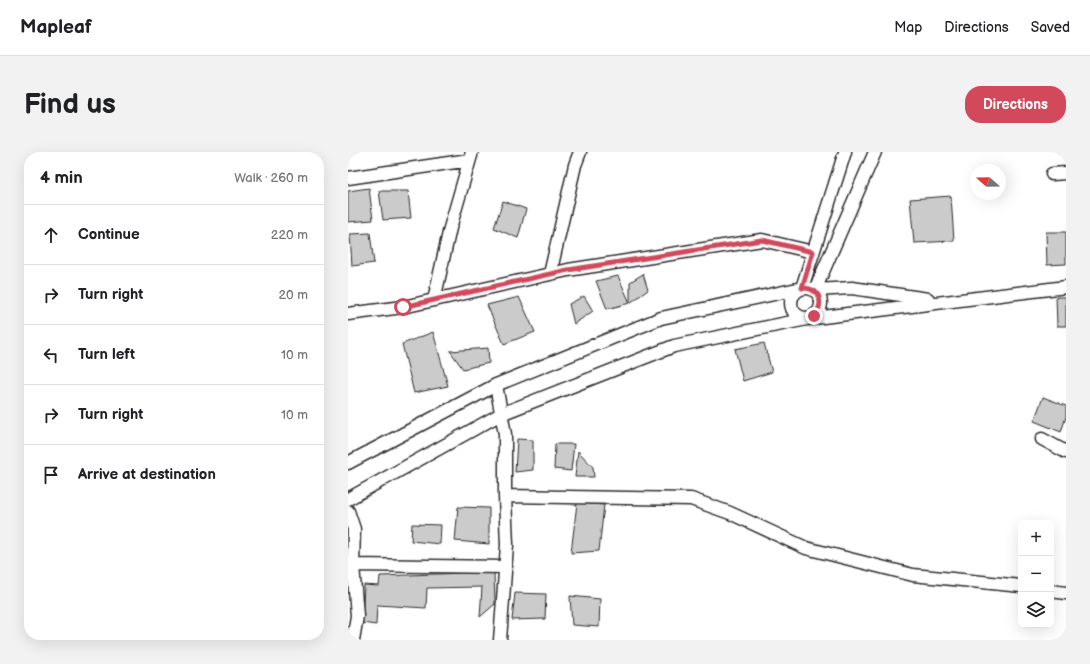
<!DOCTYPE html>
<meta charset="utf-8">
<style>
body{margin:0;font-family:"Balsamiq Sans",sans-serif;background:#f2f2f2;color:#202124}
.controls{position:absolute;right:12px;bottom:12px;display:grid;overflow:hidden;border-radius:8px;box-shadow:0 4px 16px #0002}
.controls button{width:36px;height:36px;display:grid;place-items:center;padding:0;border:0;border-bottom:1px solid #e0e0e0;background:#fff;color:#202124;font:20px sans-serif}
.compass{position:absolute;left:622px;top:12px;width:36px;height:36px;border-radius:50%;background:#fff;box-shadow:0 4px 16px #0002;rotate:290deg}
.stop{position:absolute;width:12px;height:12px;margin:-9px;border:3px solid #d1495b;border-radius:50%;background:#fff}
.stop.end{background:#d1495b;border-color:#fff;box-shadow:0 1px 4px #0008}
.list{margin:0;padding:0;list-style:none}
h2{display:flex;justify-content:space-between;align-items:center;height:52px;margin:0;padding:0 16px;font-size:17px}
h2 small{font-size:13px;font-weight:400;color:#757577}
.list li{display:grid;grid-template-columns:26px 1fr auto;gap:12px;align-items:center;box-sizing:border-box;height:60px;padding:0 16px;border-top:1px solid #e0e0e0}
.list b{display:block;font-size:15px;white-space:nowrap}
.list em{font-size:13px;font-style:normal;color:#757577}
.icon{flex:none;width:22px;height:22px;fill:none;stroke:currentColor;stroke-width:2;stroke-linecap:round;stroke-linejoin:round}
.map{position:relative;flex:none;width:718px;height:488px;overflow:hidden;border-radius:16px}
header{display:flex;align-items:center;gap:24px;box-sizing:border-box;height:56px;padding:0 20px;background:#fff;border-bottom:1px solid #e0e0e0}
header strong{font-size:19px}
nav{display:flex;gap:22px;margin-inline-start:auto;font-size:14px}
.intro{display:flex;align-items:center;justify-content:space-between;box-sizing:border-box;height:96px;padding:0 24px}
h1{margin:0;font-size:28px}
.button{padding:10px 18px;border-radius:16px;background:#d1495b;color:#fff;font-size:14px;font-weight:700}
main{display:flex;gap:24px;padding:0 24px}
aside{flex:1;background:#fff;border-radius:16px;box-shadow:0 4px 16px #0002}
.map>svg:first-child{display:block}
</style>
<header>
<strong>Mapleaf</strong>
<nav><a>Map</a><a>Directions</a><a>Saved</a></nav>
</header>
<div class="intro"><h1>Find us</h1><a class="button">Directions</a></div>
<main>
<aside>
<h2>4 min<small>Walk · 260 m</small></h2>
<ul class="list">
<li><svg class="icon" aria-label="ahead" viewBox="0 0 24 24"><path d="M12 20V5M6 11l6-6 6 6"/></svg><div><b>Continue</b></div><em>220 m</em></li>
<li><svg class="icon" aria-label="right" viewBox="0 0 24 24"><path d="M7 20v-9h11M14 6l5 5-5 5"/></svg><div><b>Turn right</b></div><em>20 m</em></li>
<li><svg class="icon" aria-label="left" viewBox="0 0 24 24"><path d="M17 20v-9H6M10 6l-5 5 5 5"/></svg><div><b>Turn left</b></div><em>10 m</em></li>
<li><svg class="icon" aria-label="right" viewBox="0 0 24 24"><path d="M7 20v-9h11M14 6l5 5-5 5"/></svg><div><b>Turn right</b></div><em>10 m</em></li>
<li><svg class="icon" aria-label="arrive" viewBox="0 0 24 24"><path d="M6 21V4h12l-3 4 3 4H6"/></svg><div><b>Arrive at destination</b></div></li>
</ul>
</aside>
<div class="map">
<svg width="718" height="488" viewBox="0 0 718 488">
<rect width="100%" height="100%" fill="#fff"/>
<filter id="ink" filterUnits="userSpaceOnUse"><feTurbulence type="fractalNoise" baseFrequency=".025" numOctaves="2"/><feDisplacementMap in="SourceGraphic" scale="8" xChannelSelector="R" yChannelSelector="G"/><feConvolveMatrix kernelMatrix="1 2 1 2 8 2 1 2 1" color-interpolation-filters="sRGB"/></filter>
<g filter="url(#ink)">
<path fill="#cbcbcb" stroke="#2b2b2b" d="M21,36L25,68L0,70V39Z
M31,39H60L63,66L35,68Z
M603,44L606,89L566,91L562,47Z
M155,49L178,57L170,86L146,76Z
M698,80H718V112L699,113Z
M22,81L26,111L4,114L2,82Z
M295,122L300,138L282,151V130Z
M270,124L282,151L259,157L248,129Z
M236,144L245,159L226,172L221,152Z
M171,145L187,180L156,192L139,153Z
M708,145H718V174H709Z
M85,180L100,234L66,241L54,192Z
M416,191L424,220L395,229L387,197Z
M140,196L141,211L115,217L102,199Z
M695,245L718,254V265L713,280L686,269Z
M169,287L185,288V318L167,320Z
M207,292H226L223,319L206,317Z
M230,299L245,315L246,325H227Z
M229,351L256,353L251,399L223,401Z
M110,355L141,356V392L107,389Z
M64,372L93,373L92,392L63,389Z
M146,420L147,452L132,465L134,435L79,436L78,456L29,453L28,473L14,471L16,433L31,434L32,424Z
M167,441L198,442L197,467L164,468Z
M222,444L252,447L251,475L224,473Z"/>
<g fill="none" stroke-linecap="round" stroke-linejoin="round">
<defs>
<path id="minor" d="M527,0L467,138L504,136L580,147
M704,22L718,21
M0,26L121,8
M202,122L227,13L232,0
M443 151a15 15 0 1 1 30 0a15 15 0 1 1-30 0Z
M86,148L102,76L124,0
M0,162L55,155L220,118L414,88L465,100
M148,233L157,282V344L159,393L152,488
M694,287L718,300
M0,311L148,233L313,166L454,136L497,0
M157,344L343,347L382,361L458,396L565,423L673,434
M0,347L153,262L326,194L459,167L718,135
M0,359L6,377L5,413L9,464L5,488
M5,413L158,415
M703,439L718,441"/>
</defs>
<use href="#minor" stroke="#2b2b2b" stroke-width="15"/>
<use href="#minor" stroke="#fff" stroke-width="12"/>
</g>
</g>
<g fill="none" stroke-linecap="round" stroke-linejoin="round" filter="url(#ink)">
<path stroke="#d1495b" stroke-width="5" d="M55,155L220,118L414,88L465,100L454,136C472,135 477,152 466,164"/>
</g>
</svg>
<div class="controls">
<button>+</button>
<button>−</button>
<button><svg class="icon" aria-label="layers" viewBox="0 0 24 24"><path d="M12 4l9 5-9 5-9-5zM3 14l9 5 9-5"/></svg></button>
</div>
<svg class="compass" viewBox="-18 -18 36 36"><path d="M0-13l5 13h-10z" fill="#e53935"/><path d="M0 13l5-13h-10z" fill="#757577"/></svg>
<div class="stop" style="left:55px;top:155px"></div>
<div class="stop end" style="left:466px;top:164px"></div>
</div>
</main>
